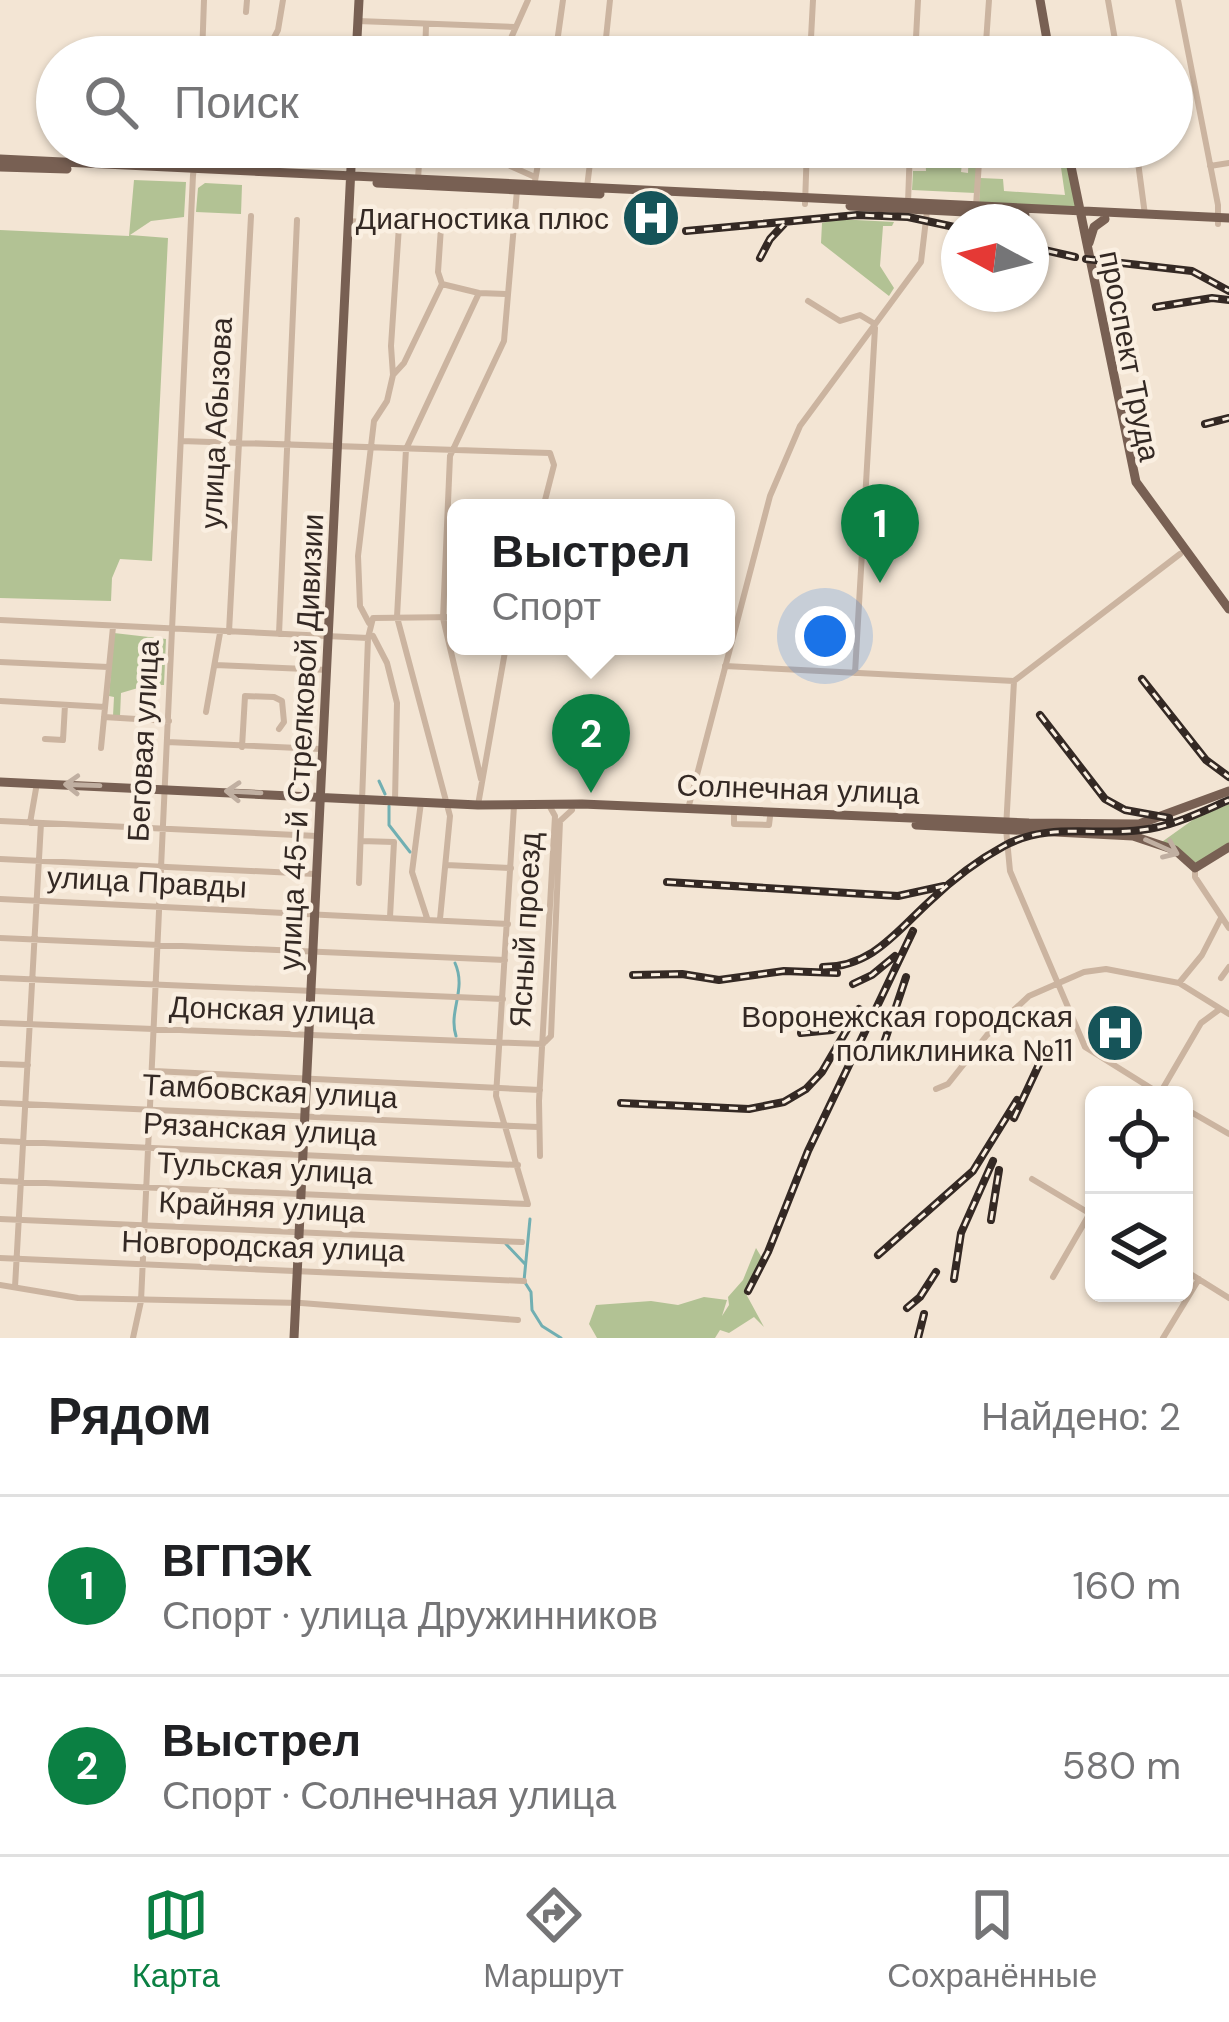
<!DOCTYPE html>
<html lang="ru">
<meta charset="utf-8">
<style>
body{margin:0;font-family:"DM Sans",sans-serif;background:#f2f2f2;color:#202124}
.controls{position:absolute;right:36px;bottom:36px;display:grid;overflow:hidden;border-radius:18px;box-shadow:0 3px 9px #0004}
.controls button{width:108px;height:108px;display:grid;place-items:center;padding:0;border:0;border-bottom:3px solid #e0e0e0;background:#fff;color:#202124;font:60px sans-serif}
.compass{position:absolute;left:941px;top:204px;width:108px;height:108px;border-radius:50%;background:#fff;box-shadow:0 3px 9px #0004;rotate:277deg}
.you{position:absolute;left:825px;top:636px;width:42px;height:42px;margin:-30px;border:9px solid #fff;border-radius:50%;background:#1a73e8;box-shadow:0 0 0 18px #1a73e833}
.badge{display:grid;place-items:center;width:78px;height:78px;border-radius:50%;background:#0b8043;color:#fff;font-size:39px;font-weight:700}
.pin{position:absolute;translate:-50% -99px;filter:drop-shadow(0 3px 6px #0008)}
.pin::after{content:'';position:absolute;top:63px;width:42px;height:36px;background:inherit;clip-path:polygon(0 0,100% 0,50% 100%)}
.popup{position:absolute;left:447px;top:499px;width:288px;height:156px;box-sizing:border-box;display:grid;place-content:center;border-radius:18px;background:#fff;filter:drop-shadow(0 3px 9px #0005);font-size:39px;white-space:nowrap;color:#757577}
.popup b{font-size:45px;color:#202124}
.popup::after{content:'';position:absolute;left:50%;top:100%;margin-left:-24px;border:24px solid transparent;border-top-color:#fff}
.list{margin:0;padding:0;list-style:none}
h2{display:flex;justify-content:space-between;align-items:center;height:156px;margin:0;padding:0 48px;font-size:51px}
h2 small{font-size:39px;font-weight:400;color:#757577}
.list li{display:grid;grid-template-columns:78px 1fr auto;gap:36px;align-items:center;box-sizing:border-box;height:180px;padding:0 48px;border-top:3px solid #e0e0e0}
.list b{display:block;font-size:45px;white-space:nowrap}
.list p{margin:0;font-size:39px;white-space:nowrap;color:#757577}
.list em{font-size:39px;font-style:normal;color:#757577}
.icon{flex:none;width:66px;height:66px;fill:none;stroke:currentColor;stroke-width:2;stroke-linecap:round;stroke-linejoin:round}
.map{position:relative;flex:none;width:1229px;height:1338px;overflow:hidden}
.search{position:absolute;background:#fff;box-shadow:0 3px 9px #0004;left:36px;right:36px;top:36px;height:132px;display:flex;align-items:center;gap:30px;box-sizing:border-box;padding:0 42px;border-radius:66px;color:#757577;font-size:45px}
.sheet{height:516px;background:#fff}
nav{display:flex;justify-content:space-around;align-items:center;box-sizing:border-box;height:168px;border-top:3px solid #e0e0e0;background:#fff;font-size:33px;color:#757577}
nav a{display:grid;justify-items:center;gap:6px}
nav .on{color:#0b8043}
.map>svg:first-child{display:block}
</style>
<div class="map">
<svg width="1229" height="1338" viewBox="0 0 1229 1338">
<rect width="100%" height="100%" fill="#f3e5d4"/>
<path fill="#b2c294" d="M969,147H978L975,193L912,190L913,171H926L925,153L949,158L950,154L963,155L961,172L968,173Z
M1058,147H1065L1076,208L979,204L980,178L1003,179L1004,191L1065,195Z
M134,180L186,182L184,217L151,221L130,235L168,238L152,561L120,559L112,578L111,601L0,598V230L129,236Z
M205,183L242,185L241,214L196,212L198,188Z
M837,219L894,222L892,226H883L880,266L894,288L889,296L821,243L822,223Z
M114,633L166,639L164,685H148L121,693L120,716H113L114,697L109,696Z
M1229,804V845L1198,867L1159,844L1194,819Z
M756,1248L762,1258L745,1292L764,1327L754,1317L729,1333L720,1330L715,1338H597L589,1324L596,1305L651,1301L678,1305L704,1297L727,1300L722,1316L729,1305L728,1297L743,1280Z"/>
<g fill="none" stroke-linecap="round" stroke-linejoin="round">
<path stroke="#71afb2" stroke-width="3" d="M379,781L385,794
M389,806V825L410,852
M455,963C467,990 448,1011 456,1036
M530,1219L524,1281L531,1292L532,1310L542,1326L561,1338
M506,1244L525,1264"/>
<path stroke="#cbb4a0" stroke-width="6" d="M1108,0L1118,57
M1178,0L1218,205V224
M246,12L247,0
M358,21L515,27
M202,57L204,0
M264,57L278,30L283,0
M425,57L426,26
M508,57L511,38L528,0
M555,57L563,0
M604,57L610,0
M810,57L813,0
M915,57L918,0
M985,57L989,0
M496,147L497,160L535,177
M1136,147L1145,215
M1210,166L1229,163
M258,173L259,147
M418,179L420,147
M535,181L541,147
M587,187L592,147
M908,203L910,147
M805,204L807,147
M976,206L980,147
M348,221L441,227L438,272L442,284L479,293L506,294
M808,301L840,321L860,315L875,324
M393,375L391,346L399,226
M181,441L550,453L554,465L543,508
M0,620L368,638L373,618L456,617
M369,623L360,606L358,556L374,421L387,401L393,375L404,363L442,284
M229,632L251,216
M279,634L297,220
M373,636L387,663L397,703L395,801
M0,662L108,667
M215,665L328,670
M725,666L1014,681L1180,554
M855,673L875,328
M1014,681L1006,829L1010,871L1085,1047L1162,1095
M0,701L105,707
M206,712L220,633
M104,717L169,721
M45,739L63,740L65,705
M167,742L321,749
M242,747L245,696L274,697L282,701L284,722L279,729
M101,748L113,627
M481,779L443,618L450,456L504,341L517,190
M421,802L412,872L427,918
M478,805L506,646
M688,809L770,496L800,426L921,262L927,211
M734,815V824L769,825L770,817
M0,821L317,836
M30,823L37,783
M361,841L394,842L390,917
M0,859L315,874
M446,865L511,868
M1195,869V877L1229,928
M359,883L368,638
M0,899L508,924
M440,919L450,816L397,617L406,449L479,293
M0,938L505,960
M0,978L503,999
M1221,978L1229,967
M1179,983L1202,955L1221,918
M0,1023L543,1044
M545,1042L551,1036L560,821L572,810
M0,1064L28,1065
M154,1071L540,1090
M936,1089L948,1084L987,1035L1029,996L1084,972L1106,969L1179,983L1229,1014
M1159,1095L1201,1023L1220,1009
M0,1103L538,1127
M1184,1108L1229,1134
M0,1141L518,1165
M540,1156L539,1101L555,816L550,807
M1032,1179L1094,1216
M0,1181L528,1204L496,1096L514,806
M0,1219L522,1242
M0,1258L524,1281
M1184,1270L1229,1298
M1053,1277L1090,1213
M0,1285L78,1298L301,1303L518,1320
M15,1287L41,823
M133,1338L141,1301L193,175L197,147
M1163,1338L1199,1279"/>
<path stroke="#786053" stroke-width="9" d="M1040,0L1050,57
M356,57L359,0
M1067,147L1136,482L1229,609
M0,159L1229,218
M0,167L67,169
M377,183L600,194
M850,206L1025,215
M1089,243L1094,227L1105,219
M0,782L478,805L582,804L1029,823L1139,824L1229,791
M916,825L1133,836L1175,850L1195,868L1229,847
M294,1338L352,147"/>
<defs>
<path id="rail" d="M686,231L857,215L908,217L959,228
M1031,247L1075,257
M760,258L770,239L784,224
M1086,259L1192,271L1229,291
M1156,307L1212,298L1229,300
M1205,424L1229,418
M1142,679L1206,760L1229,777
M1040,715L1105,799L1125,810L1169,818
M667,882L898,896L944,886
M823,967C872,967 896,932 930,901C951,881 978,860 1004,846C1048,822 1094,836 1141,830C1172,827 1201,812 1229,800
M633,975L682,974L719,980L784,971L837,973
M853,984L872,975L895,956
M801,1033L832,1030L851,1017
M884,1043L906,977
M621,1103L749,1109L784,1102L806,1089L822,1072L859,1009
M1014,1118L1042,1058
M991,1220L999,1170
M878,1255L973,1171L1017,1100
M954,1279L961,1233L993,1161
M748,1291L768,1252L808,1151L913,931
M907,1308L920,1297L936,1272
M918,1338L924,1314"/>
</defs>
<use href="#rail" stroke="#342924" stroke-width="8"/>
<use href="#rail" stroke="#faefe1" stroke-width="3" stroke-dasharray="9" stroke-linecap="butt"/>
</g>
<defs><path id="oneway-shaft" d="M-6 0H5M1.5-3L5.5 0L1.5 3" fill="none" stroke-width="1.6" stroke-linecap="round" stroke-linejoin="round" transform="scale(3)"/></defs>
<g stroke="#c0afa1">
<use href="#oneway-shaft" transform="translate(82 785) rotate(-178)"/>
<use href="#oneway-shaft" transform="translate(243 792) rotate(-177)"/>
<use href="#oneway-shaft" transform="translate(1162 847) rotate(24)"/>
</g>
<defs>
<symbol id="hospital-disc" viewBox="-11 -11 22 22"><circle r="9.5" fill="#165459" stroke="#faefe1"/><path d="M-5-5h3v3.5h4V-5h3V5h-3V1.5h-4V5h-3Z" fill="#fff"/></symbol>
</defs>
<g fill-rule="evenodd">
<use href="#hospital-disc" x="618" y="185" width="66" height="66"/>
<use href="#hospital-disc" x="1082" y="1000" width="66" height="66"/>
</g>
<g text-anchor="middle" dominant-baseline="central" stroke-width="9" stroke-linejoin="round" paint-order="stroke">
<g font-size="30" fill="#342924" stroke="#faefe1" text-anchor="end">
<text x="609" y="218">Диагностика плюс</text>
<text x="1073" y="1016">Воронежская городская<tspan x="1073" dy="34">поликлиника №11</tspan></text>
</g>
<g font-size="30" fill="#342924" stroke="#faefe1">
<text transform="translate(1130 356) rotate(79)">проспект Труда</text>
<text transform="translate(216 423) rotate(-87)">улица Абызова</text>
<text transform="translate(143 741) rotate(-87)">Беговая улица</text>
<text transform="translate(301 742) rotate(-87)">улица 45-й Стрелковой Дивизии</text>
<text transform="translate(798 789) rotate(2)">Солнечная улица</text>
<text transform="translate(147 882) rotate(3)">улица Правды</text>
<text transform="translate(525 930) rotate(-87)">Ясный проезд</text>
<text transform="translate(272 1010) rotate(2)">Донская улица</text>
<text transform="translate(270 1091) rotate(3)">Тамбовская улица</text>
<text transform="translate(260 1129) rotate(3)">Рязанская улица</text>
<text transform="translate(265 1168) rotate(3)">Тульская улица</text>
<text transform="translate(262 1207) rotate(3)">Крайняя улица</text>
<text transform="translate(263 1246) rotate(2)">Новгородская улица</text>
</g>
</g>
</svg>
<div class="controls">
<button><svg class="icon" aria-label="locate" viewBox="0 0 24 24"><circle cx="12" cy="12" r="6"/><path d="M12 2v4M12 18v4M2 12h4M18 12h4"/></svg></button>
<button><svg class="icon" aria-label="layers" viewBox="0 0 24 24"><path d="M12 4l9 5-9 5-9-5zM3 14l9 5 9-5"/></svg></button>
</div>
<svg class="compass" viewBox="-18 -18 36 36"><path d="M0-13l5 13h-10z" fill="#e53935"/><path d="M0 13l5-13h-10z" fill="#757577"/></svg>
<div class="you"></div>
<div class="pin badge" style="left:880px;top:583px">1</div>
<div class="pin badge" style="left:591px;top:793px">2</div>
<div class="popup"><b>Выстрел</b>Спорт</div>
<div class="search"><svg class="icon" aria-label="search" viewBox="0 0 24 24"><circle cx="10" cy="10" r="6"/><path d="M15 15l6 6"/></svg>Поиск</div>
</div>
<section class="sheet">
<h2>Рядом<small>Найдено: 2</small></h2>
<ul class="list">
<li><span class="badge">1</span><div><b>ВГПЭК</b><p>Спорт · улица Дружинников</p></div><em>160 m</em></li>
<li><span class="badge">2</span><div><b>Выстрел</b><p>Спорт · Солнечная улица</p></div><em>580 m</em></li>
</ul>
</section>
<nav>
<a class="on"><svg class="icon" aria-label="map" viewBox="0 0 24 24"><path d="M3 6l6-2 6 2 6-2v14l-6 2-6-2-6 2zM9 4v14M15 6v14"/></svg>Карта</a>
<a><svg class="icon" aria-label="directions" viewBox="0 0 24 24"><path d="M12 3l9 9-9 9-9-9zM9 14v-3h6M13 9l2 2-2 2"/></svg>Маршрут</a>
<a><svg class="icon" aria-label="saved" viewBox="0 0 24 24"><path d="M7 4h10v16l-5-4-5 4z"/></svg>Сохранённые</a>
</nav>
